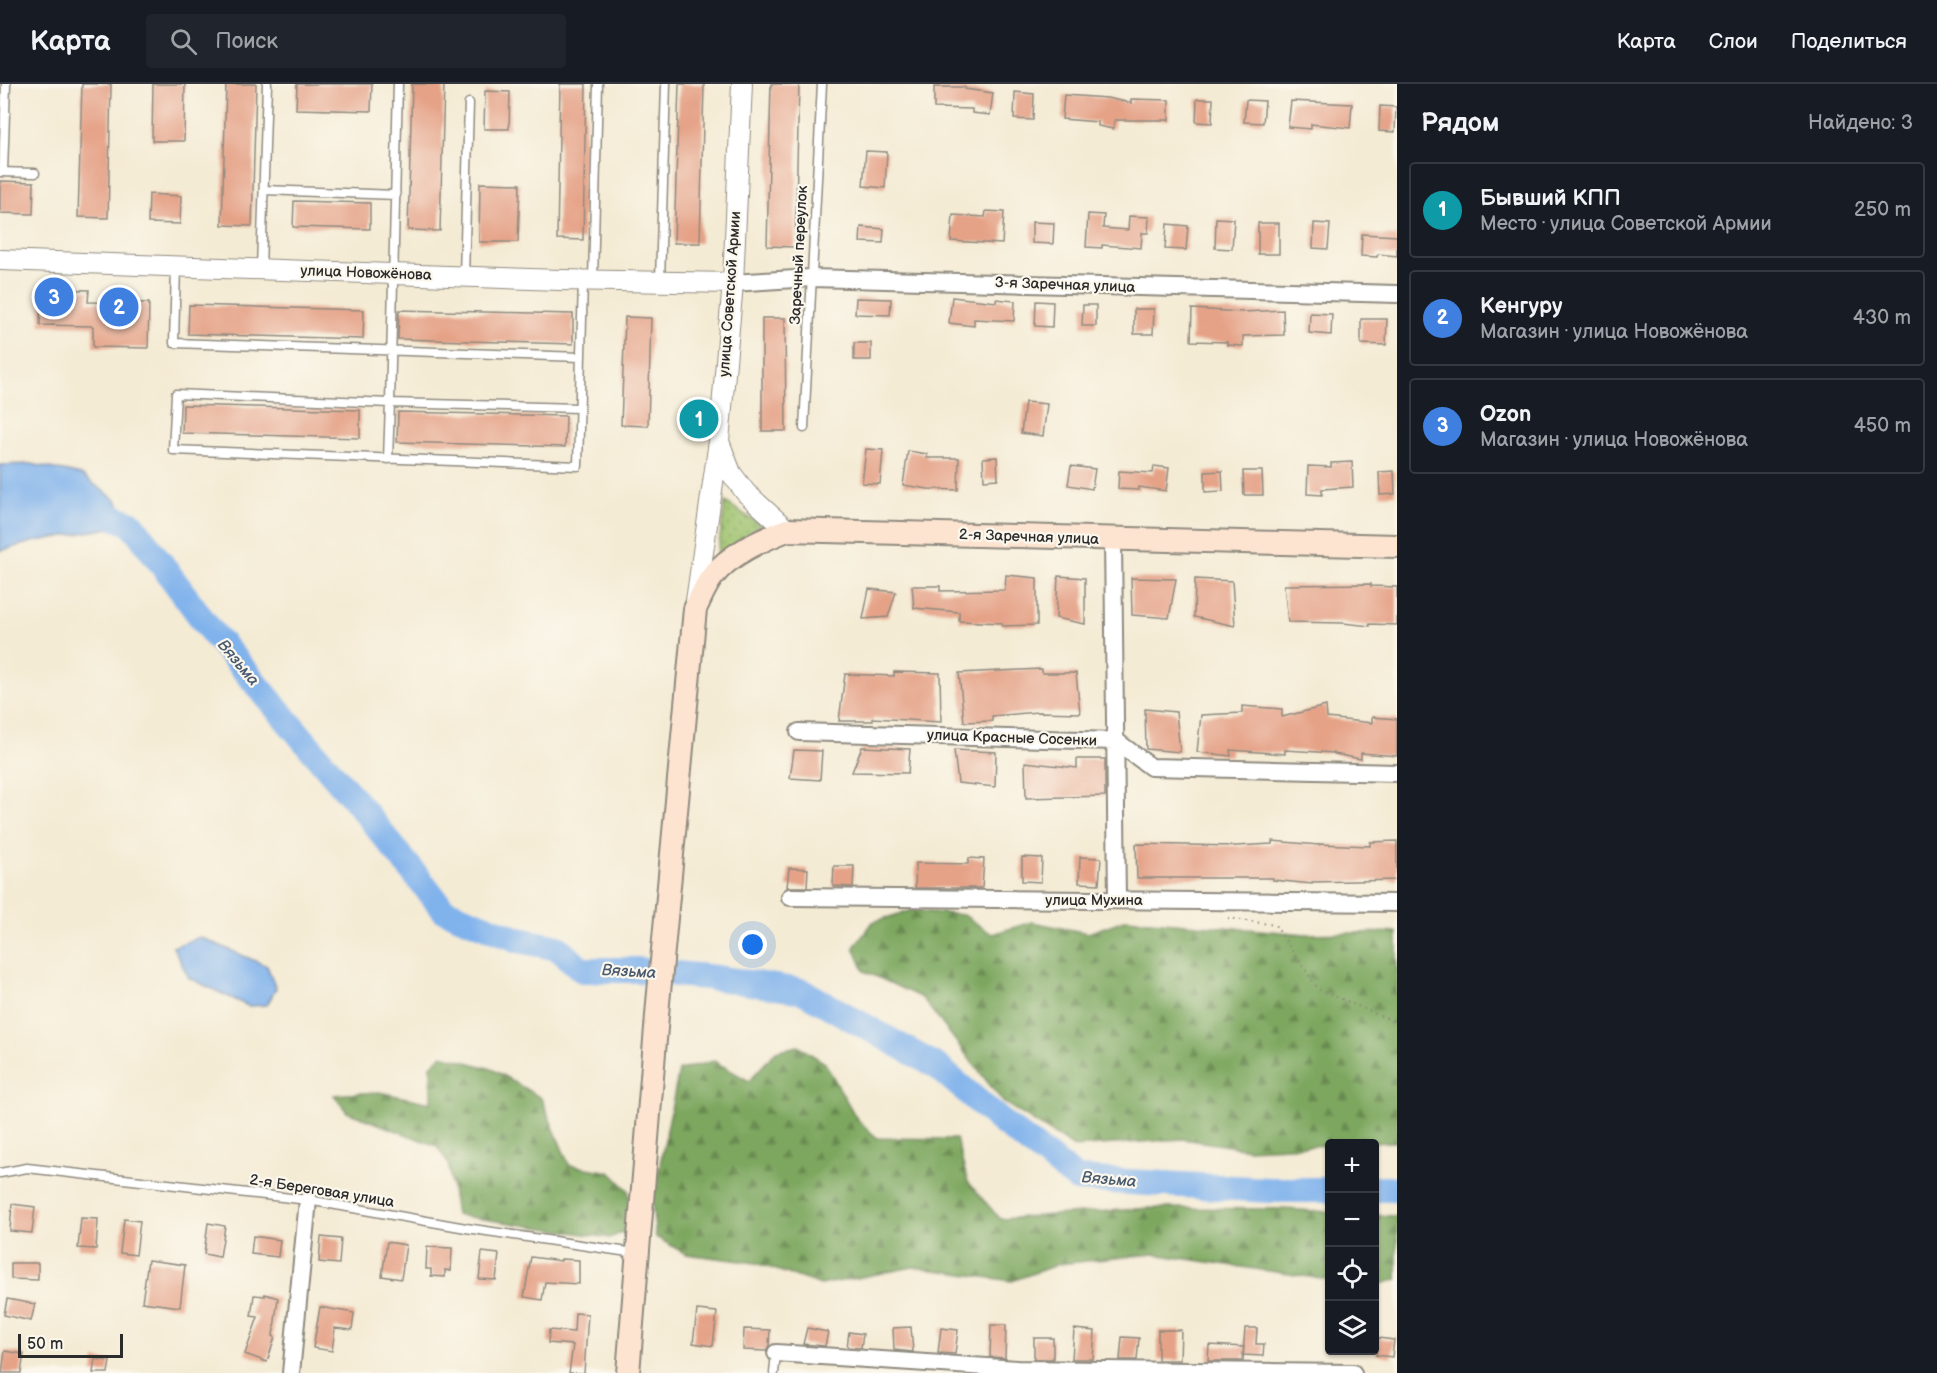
<!DOCTYPE html>
<html lang="ru">
<meta charset="utf-8">
<style>
body{margin:0;font-family:"Balsamiq Sans",sans-serif;background:#20242c;color:#f1f3f6}
.controls{position:absolute;right:18px;bottom:18px;display:grid;overflow:hidden;border-radius:6px;box-shadow:0 2px 4px #0004}
.controls button{width:54px;height:54px;display:grid;place-items:center;padding:0;border:0;border-bottom:2px solid #363941;background:#171b24;color:#f1f3f6;font:30px sans-serif}
.scale{position:absolute;left:18px;bottom:15px;width:105px;box-sizing:border-box;padding-left:6px;border:3px solid #2b2b2b;border-top:0;font-size:16px;line-height:21px;white-space:nowrap;color:#2b2b2b;-webkit-text-stroke:4px #fbf7ec;paint-order:stroke}
.you{position:absolute;left:753px;top:861px;width:21px;height:21px;margin:-15px;border:4px solid #fff;border-radius:50%;background:#1a73e8;box-shadow:0 0 0 9px #1a73e833}
.badge{display:grid;place-items:center;width:39px;height:39px;border-radius:50%;background:#d690ce;color:#fff;font-size:20px;font-weight:700}
.pin{position:absolute;translate:-50% -50%;border:3px solid #fff;box-shadow:0 2px 6px #0006}
.list{margin:0;padding:0;list-style:none}
h2{display:flex;justify-content:space-between;align-items:center;height:78px;margin:0;padding:0 24px;font-size:26px}
h2 small{font-size:20px;font-weight:400;color:#9ea1a6}
.list li{display:grid;grid-template-columns:39px 1fr auto;gap:18px;align-items:center;box-sizing:border-box;height:96px;margin:0 12px 12px;padding:0 12px;border:2px solid #363941;border-radius:6px}
.list b{display:block;font-size:22px;white-space:nowrap}
.list p{margin:0;font-size:20px;white-space:nowrap;color:#9ea1a6}
.list em{font-size:20px;font-style:normal;color:#9ea1a6}
.icon{flex:none;width:33px;height:33px;fill:none;stroke:currentColor;stroke-width:2;stroke-linecap:round;stroke-linejoin:round}
.map{position:relative;flex:none;width:1397px;height:1289px;overflow:hidden}
header{display:flex;align-items:center;gap:36px;box-sizing:border-box;height:84px;padding:0 30px;background:#171b24;border-bottom:2px solid #363941}
header strong{font-size:28px}
nav{display:flex;gap:33px;margin-inline-start:auto;font-size:21px}
.search{width:420px;height:54px;background:#20242c;display:flex;align-items:center;gap:15px;box-sizing:border-box;padding:0 21px;border-radius:6px;color:#9ea1a6;font-size:22px}
main{display:flex}
aside{flex:1;background:#171b24}
.map>svg:first-child{display:block}
</style>
<header>
<strong>Карта</strong>
<div class="search"><svg class="icon" aria-label="search" viewBox="0 0 24 24"><circle cx="10" cy="10" r="6"/><path d="M15 15l6 6"/></svg>Поиск</div>
<nav><a>Карта</a><a>Слои</a><a>Поделиться</a></nav>
</header>
<main>
<div class="map">
<svg width="1397" height="1289" viewBox="0 0 1397 1289">
<defs>
<pattern id="grass-dots" width="8" height="8" patternUnits="userSpaceOnUse" patternTransform="scale(1.5)"><rect width="8" height="8" fill="#9cc16b"/><path d="M2 2h.1M6 6h.1" fill="none" stroke="#7f9d58" stroke-width="1.8" stroke-linecap="round"/></pattern>
<pattern id="forest-firs" width="22" height="20" patternUnits="userSpaceOnUse" patternTransform="scale(1.5)"><rect width="22" height="20" fill="#7da75f"/><path d="M5 1l3.5 6h-7zM16 11l3.5 6h-7z" fill="#67884f"/></pattern>
</defs>
<rect width="100%" height="100%" fill="#fbf7ec"/>
<filter id="ink" filterUnits="userSpaceOnUse"><feTurbulence type="fractalNoise" baseFrequency=".0167" numOctaves="2"/><feDisplacementMap in="SourceGraphic" scale="12" xChannelSelector="R" yChannelSelector="G"/><feConvolveMatrix kernelMatrix="1 2 1 2 8 2 1 2 1" color-interpolation-filters="sRGB"/></filter>
<filter id="wash" filterUnits="userSpaceOnUse"><feTurbulence type="fractalNoise" baseFrequency=".008" numOctaves="4" result="noise"/><feDisplacementMap in="SourceGraphic" scale="24" xChannelSelector="R" yChannelSelector="G"/><feGaussianBlur stdDeviation="1.35" result="paint"/><feColorMatrix in="noise" values="0 0 0 0 0 0 0 0 0 0 0 0 0 0 0 0 0 1.4 0 .05"/><feComposite in="paint" operator="in"/></filter>
<g filter="url(#wash)">
<rect width="100%" height="100%" fill="#f4ebd4"/>
<path fill="url(#grass-dots)" stroke="#64764b" stroke-width="1.5" d="M725,418L761,441L717,475Z"/>
<path fill="url(#forest-firs)" stroke="#546945" stroke-width="1.5" d="M912,826L964,831L992,850L1032,838L1088,849L1127,835L1306,850L1397,848V1058L1330,1060L1329,1061L1248,1065L1183,1055L1074,1063L1003,1018L922,914L864,887L854,863L873,838Z
M798,962L825,979L857,1035L877,1054L956,1055L968,1098L1000,1135L1149,1124L1284,1125L1329,1128V1196L1153,1170L1059,1180L1012,1197L913,1183L821,1201L756,1179L686,1170L656,1153L652,1120L679,986L714,977L749,997L776,967Z
M442,971L492,985L541,1014L569,1081L610,1088L628,1106L635,1143L610,1154L456,1131L448,1079L437,1062L347,1028L334,1011L379,1008L431,1019V982Z
M1374,1131L1397,1132V1196L1375,1201Z"/>
<path fill="#80b2ec" stroke="#566e8c" stroke-width="1.5" d="M32,380L81,391L116,416L132,440L32,458L0,467V381Z
M200,853L267,882L276,904L267,921L248,922L189,894L173,863Z"/>
<g fill="none" stroke-linecap="round" stroke-linejoin="round">
<path stroke="#80b2ec" stroke-width="26" d="M100,428L132,440L211,547L359,721L444,826L519,856L558,864L582,886H636L717,894L802,907L938,983L1003,1039L1077,1095L1269,1106H1330
M1374,1105H1397"/>
</g>
<g id="blocks">
<path fill="#e5a287" d="M82,0H111L108,134L78,133Z
M153,0H185L184,57H152Z
M226,0H256L252,142L222,141Z
M297,0H372L371,27L296,25Z
M412,0H444L440,147L408,146Z
M560,0H586L583,156L557,155Z
M679,0H704L700,159H674Z
M771,0H799L795,163L767,162Z
M934,3H965V5L993,9L990,31L972,29V25L934,24Z
M485,7L510,8L509,45H484Z
M1015,8L1034,10L1033,36L1014,35Z
M1064,11L1107,14L1131,19V15L1169,16V36H1115L1113,45L1098,42V38L1062,35Z
M1197,15H1213L1212,39L1196,38Z
M1246,16L1265,17L1263,39L1244,38Z
M1291,17L1352,20L1350,44L1311,40V45L1288,43Z
M1380,22L1396,23L1395,48L1379,47Z
M866,67L887,68L885,104L863,102Z
M0,97L34,98L33,130L0,129Z
M480,99L520,100L518,158H479Z
M149,110L181,112L180,140L148,139Z
M294,117L370,119V145L293,143Z
M986,127L1004,128L1002,160L951,157L953,131L985,133Z
M1088,130L1104,131L1103,144L1128,146L1129,132L1149,133L1148,149H1142L1141,164L1102,161V164L1086,163Z
M1216,134L1234,135L1232,165L1215,164Z
M1032,138L1054,139L1053,160L1032,159Z
M1258,139H1279V170H1258Z
M1314,139L1330,140L1328,165L1313,164Z
M1167,140L1188,142L1186,166L1165,165Z
M861,143L884,145L883,159L860,158Z
M1362,150L1397,152V172L1378,170L1377,173L1361,172Z
M41,205L89,206L88,218L149,219L148,264L93,263V242L40,241Z
M952,213L996,218V215L1015,217L1014,237L974,235V242L949,239Z
M856,214L891,215L890,231L855,230Z
M1036,217L1053,218L1052,243L1035,242Z
M189,221L364,226L363,255L188,250Z
M1083,221H1096V242H1082Z
M1134,225H1154L1153,250H1134Z
M1192,225L1242,228L1283,226L1284,251L1243,252V262L1227,261V258L1191,257Z
M399,226L573,230V260L398,255Z
M1310,229L1332,230L1331,251L1309,249Z
M625,233L651,234L648,342L621,341Z
M762,234H785L786,347H762Z
M1361,235H1387L1386,261L1361,260Z
M854,259H871V276H854Z
M1025,318L1047,320L1043,352L1021,349Z
M183,321L360,326V354L182,349Z
M398,328L566,332L565,363L397,358Z
M866,365L883,366L880,400L862,399Z
M908,367L927,370V374H959L958,406L928,405L903,401Z
M997,373L998,395L984,396L983,374Z
M1352,378L1353,403L1322,405V411L1307,410L1308,382L1331,383V379Z
M1071,382L1095,385L1092,405L1068,401Z
M1154,382L1169,384L1166,407L1139,403V406L1118,405L1119,387L1153,389Z
M1222,387L1223,407L1205,408V388Z
M1243,387H1262L1263,411H1244Z
M1394,387L1395,410L1380,411L1379,388Z
M1006,491L1037,494V541L1002,542V539L959,537V528L914,524L912,502H940V507L1005,506Z
M1058,492L1085,494V540L1056,534Z
M1131,494L1176,495L1169,534L1132,531Z
M1195,495L1232,497L1235,542L1194,533Z
M1371,500V502L1397,503V541L1370,540V542L1343,539L1288,538L1284,501Z
M869,505L896,508L888,533L863,535Z
M1042,585V589H1076L1080,629L1038,628L992,632V637L964,638L959,589Z
M894,588L940,589L941,638L873,634V637H839L845,590L894,592Z
M1242,622L1282,625V633L1326,622L1327,634L1372,639V633L1397,635V672L1361,669V675L1334,670V669L1285,666V670L1230,666L1231,672L1197,668L1201,631L1242,629Z
M1145,625L1176,628L1180,668L1146,665Z
M862,663L910,665L908,689L852,688Z
M794,666L822,667L820,696L790,694Z
M954,666L996,668L995,703L958,699Z
M1077,675H1105V712L1026,714L1025,678L1077,684Z
M1272,757L1319,761V760L1370,762V758L1397,757V796L1312,798V800L1273,796V794H1137L1136,760L1236,762L1272,760Z
M1022,773L1042,774L1041,798L1022,797Z
M1080,773L1101,774L1099,800L1079,799Z
M969,774L984,775L982,804H915L916,779L968,780Z
M834,782H854L853,803L833,802Z
M789,784L808,785L807,803H787Z
M12,1120L35,1123L32,1149L10,1147Z
M81,1134L98,1135L96,1165L78,1164Z
M124,1135L140,1137L136,1171L120,1169Z
M208,1139L225,1142L220,1173L204,1170Z
M253,1152L280,1156L278,1173L251,1170Z
M321,1153L341,1155L339,1180L319,1178Z
M387,1158L406,1161L401,1195L382,1192Z
M427,1163L452,1164L451,1187L445,1186V1193L431,1192V1185H426Z
M482,1168L499,1170L496,1196L479,1195Z
M531,1173L561,1177V1175L579,1176V1200L545,1198L542,1216L524,1213Z
M148,1176L185,1181L180,1223L142,1218Z
M11,1179H38V1196L11,1195Z
M265,1210L278,1214L273,1252L275,1253L267,1278L245,1270L258,1233L251,1232L254,1211L265,1212Z
M7,1215L35,1220L31,1237L4,1231Z
M320,1223L354,1229L352,1246L335,1244L332,1267L313,1264Z
M697,1226L717,1228L713,1262L693,1259Z
M575,1229L588,1230L584,1289H569L573,1261L548,1259L549,1246L574,1248Z
M991,1241H1006L1005,1274L990,1273Z
M911,1243L913,1268L894,1266L893,1244Z
M807,1244L828,1248L825,1262L803,1260Z
M941,1244L958,1246L955,1270L938,1269Z
M1245,1244H1257L1256,1260H1264L1263,1272L1243,1271Z
M744,1245L770,1246L769,1261L766,1267L743,1266Z
M1074,1245L1095,1247L1093,1275H1072Z
M1158,1246H1181L1180,1276H1158Z
M849,1248L863,1250L861,1264L847,1263Z
M1122,1253L1139,1254L1137,1276H1120Z
M1034,1254H1053V1275H1034Z
M1378,1254L1394,1256L1392,1273L1376,1271Z
M1209,1261L1244,1263L1243,1277H1208Z
M5,1267L24,1270L21,1289H2Z
M95,1275L110,1277L108,1289H93Z"/>
</g>
</g>
<g filter="url(#ink)">
<use href="#blocks" fill-opacity="0" stroke="#908b80" stroke-width="1.5"/>
<g fill="none" stroke-linecap="round" stroke-linejoin="round">
<defs>
<path id="service" d="M398,0L390,319L176,310L173,366L578,382L583,197
M0,88L35,89
M3,88L6,0
M264,106L396,111
M176,183L174,259L581,273
M261,185L267,0
M464,192L469,19
M593,196L598,0
M660,197L666,0
M804,344L822,0
M388,375L390,319L579,324
M0,1089L27,1084L308,1116L466,1144L635,1169
M774,1289L776,1269"/>
<path id="minor" d="M733,199L811,194L1397,210
M1113,455L1117,816
M799,648L1116,657L1151,683L1397,689
M790,813L1397,819
M776,1269L1017,1285L1353,1289
M291,1289L308,1116"/>
<path id="tertiary" d="M0,176L560,196L733,199
M720,360L731,389L746,409L787,446
M696,517L719,357L733,199L742,0"/>
<path id="secondary" d="M628,1289L658,919L695,525C700,515 705,502 712,493C729,470 762,456 787,446L1397,462"/>
</defs>
<use href="#service" stroke="#908b80" stroke-width="11"/>
<use href="#minor" stroke="#908b80" stroke-width="20"/>
<use href="#tertiary" stroke="#908b80" stroke-width="22"/>
<use href="#secondary" stroke="#908b80" stroke-width="26"/>
<path stroke="#908b80" stroke-width="2" stroke-dasharray="1.5 4.5" stroke-linecap="butt" d="M1228,834L1275,841L1318,905L1397,939"/>
<use href="#service" stroke="#fff" stroke-width="8"/>
<use href="#minor" stroke="#fff" stroke-width="16"/>
<use href="#tertiary" stroke="#fff" stroke-width="20"/>
<use href="#secondary" stroke="#fde4d0" stroke-width="22"/>
</g>
</g>
<g text-anchor="middle" dominant-baseline="central" stroke-width="4.5" stroke-linejoin="round" paint-order="stroke">
<g font-size="15" fill="#2b2b2b" stroke="#fbf7ec">
<text transform="translate(799 171) rotate(-87)">Заречный переулок</text>
<text transform="translate(366 189) rotate(2)">улица Новожёнова</text>
<text transform="translate(1065 201) rotate(2)">3-я Заречная улица</text>
<text transform="translate(730 210) rotate(-86)">улица Советской Армии</text>
<text transform="translate(1029 453) rotate(2)">2-я Заречная улица</text>
<text transform="translate(1012 654) rotate(2)">улица Красные Сосенки</text>
<text x="1094" y="816">улица Мухина</text>
<text transform="translate(322 1107) rotate(9)">2-я Береговая улица</text>
</g>
<g font-size="16" font-style="italic" fill="#495a6f" stroke="#fbf7ec">
<text transform="translate(238 579) rotate(50)">Вязьма</text>
<text transform="translate(629 888) rotate(3)">Вязьма</text>
<text transform="translate(1109 1096) rotate(5)">Вязьма</text>
</g>
</g>
</svg>
<div class="controls">
<button>+</button>
<button>−</button>
<button><svg class="icon" aria-label="locate" viewBox="0 0 24 24"><circle cx="12" cy="12" r="6"/><path d="M12 2v4M12 18v4M2 12h4M18 12h4"/></svg></button>
<button><svg class="icon" aria-label="layers" viewBox="0 0 24 24"><path d="M12 4l9 5-9 5-9-5zM3 14l9 5 9-5"/></svg></button>
</div>
<div class="scale">50 m</div>
<div class="you"></div>
<div class="pin badge" style="left:699px;top:335px;background:#0f9aa8">1</div>
<div class="pin badge" style="left:119px;top:223px;background:#3f7fe0">2</div>
<div class="pin badge" style="left:54px;top:213px;background:#3f7fe0">3</div>
</div>
<aside>
<h2>Рядом<small>Найдено: 3</small></h2>
<ul class="list">
<li><span class="badge" style="background:#0f9aa8">1</span><div><b>Бывший КПП</b><p>Место · улица Советской Армии</p></div><em>250 m</em></li>
<li><span class="badge" style="background:#3f7fe0">2</span><div><b>Кенгуру</b><p>Магазин · улица Новожёнова</p></div><em>430 m</em></li>
<li><span class="badge" style="background:#3f7fe0">3</span><div><b>Ozon</b><p>Магазин · улица Новожёнова</p></div><em>450 m</em></li>
</ul>
</aside>
</main>
